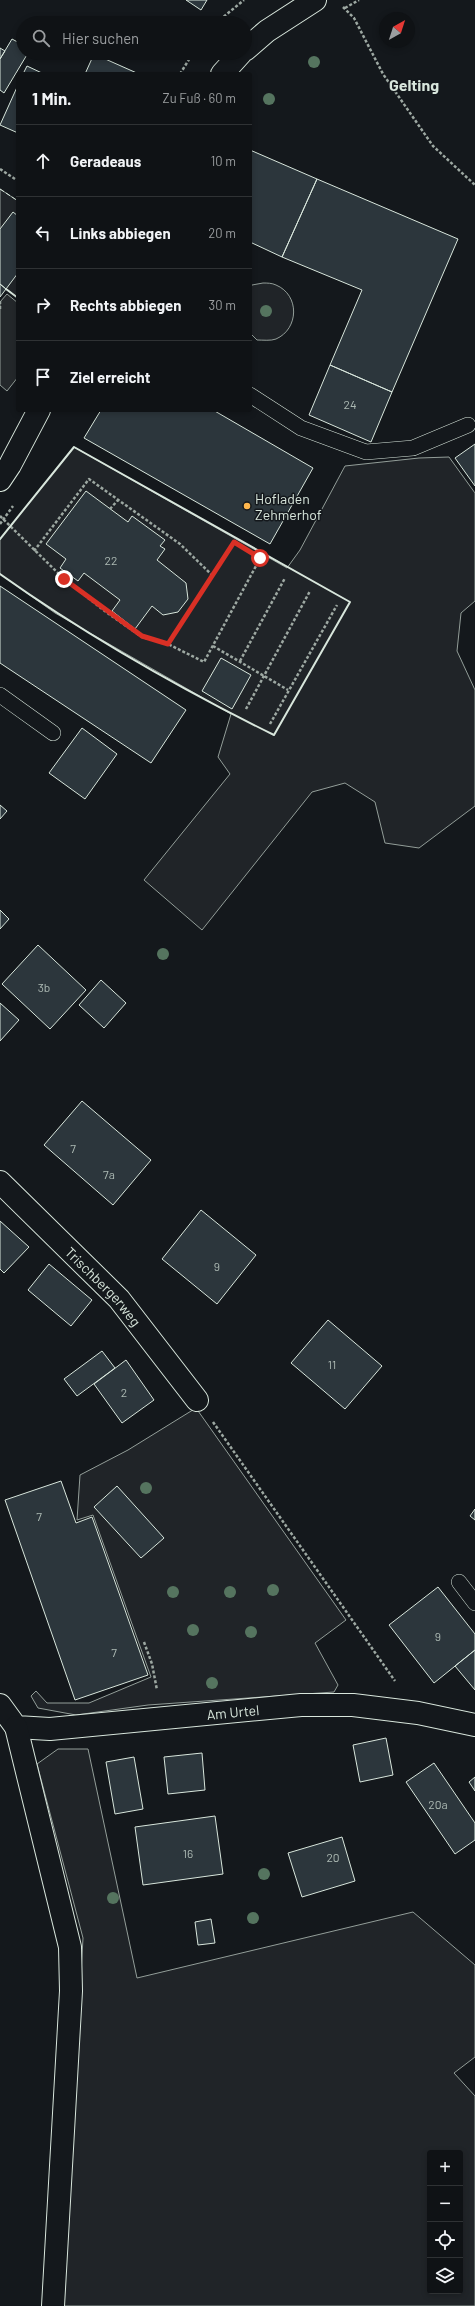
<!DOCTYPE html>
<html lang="de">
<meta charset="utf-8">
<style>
body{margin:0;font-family:Barlow,sans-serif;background:#1d2022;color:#f1f3f6}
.controls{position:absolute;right:12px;bottom:12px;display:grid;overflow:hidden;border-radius:4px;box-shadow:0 2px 6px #0003}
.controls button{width:36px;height:36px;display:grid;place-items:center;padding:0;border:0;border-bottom:1px solid #2f3234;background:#0f1215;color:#f1f3f6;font:20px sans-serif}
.compass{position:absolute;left:379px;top:12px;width:36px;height:36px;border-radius:50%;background:#0f1215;box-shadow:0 2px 6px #0003;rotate:39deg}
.stop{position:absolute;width:12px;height:12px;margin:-9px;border:3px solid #d93025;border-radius:50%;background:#fff}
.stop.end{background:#d93025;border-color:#fff;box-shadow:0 1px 4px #0008}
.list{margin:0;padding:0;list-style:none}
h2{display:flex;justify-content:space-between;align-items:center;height:52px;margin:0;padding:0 16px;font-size:17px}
h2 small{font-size:13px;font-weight:400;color:#9b9ea0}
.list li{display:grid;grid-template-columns:26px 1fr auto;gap:12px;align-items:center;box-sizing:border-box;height:72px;padding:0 16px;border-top:1px solid #2f3234}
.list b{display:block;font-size:15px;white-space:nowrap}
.list em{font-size:13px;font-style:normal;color:#9b9ea0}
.icon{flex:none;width:22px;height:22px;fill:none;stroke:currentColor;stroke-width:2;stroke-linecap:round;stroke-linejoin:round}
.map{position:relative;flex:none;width:475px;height:2306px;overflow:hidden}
.search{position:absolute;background:#0f1215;box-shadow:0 2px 6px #0003;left:16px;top:16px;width:236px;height:44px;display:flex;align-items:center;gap:10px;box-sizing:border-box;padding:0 14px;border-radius:22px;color:#9b9ea0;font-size:15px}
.panel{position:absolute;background:#0f1215;box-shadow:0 2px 6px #0003;left:16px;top:72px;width:236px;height:340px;border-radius:4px}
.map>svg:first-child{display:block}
</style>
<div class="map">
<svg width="475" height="2306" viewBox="0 0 475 2306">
<rect width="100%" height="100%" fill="#14181c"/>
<path fill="#202428" stroke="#939e99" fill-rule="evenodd" d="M0,189L18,201V298L0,284Z
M263,283C267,283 272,283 276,285C300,295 299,329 276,339C271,341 263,340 257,340L250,333V288L252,285Z
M74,447L287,568L300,550L345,466L419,458L449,457L475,493V601L461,613L457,651L475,690V806L419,848L385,843L375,802L345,783L312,792L202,930L144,880L230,774L218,757L231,714L55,613L0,574V539Z
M196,1408L346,1620L315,1643L338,1685L334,1692L148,1705L76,1715L38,1708L31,1696L36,1691L47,1703H89L151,1677L93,1515L77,1520L80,1475L128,1450Z
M58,1749H88L137,1978L413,1912L475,1965V2057L454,2073L475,2096V2306H59L68,2208L83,1938L37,1764ZM430,2153H460V2291H430Z"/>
<path fill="#24282b" stroke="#939e99" d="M7,294L18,303V377L7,391L0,385V302Z"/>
<path fill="#2c363c" stroke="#d8e6dc" d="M186,0H207L201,10Z
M12,39L23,45V53H28L4,93L0,90V59Z
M0,48L5,51L0,59Z
M94,54L139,74H85Z
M27,66L44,74H23Z
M18,85V133L0,125Z
M250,150L317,179L282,257L250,242Z
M317,179L458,239L392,392L330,365L362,290L282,257Z
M13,212L18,216V273L6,289L0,284V229Z
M0,284L6,289L0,297Z
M330,365L392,392L371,442L309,415Z
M101,410H213L313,468L270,544L84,438Z
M475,444V486L455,458Z
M86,491L128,522L132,516L165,540L160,546L165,549L157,560L186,583L188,599L178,612L163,615L152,606L135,629L112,611L120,600L84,573L78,581L60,568L66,559L46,544Z
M0,586L186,710L151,763L0,663Z
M221,658L251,675L232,709L202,691Z
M82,728L117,754L85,799L49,773Z
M0,805L7,811L0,819Z
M0,910L9,919L0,929Z
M38,945L86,990L50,1029L2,984Z
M101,980L126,1003L104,1028L79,1005Z
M0,1003L19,1020L0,1041Z
M82,1101L151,1160L113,1205L44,1145Z
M201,1210L256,1255L217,1304L162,1259Z
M0,1221L29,1247L4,1273L0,1269Z
M49,1264L92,1300L71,1326L28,1290Z
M328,1320L382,1366L345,1409L291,1363Z
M102,1351L115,1368L77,1396L64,1379Z
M126,1360L154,1400L122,1423L94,1384Z
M61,1481L76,1523L92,1517L148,1675L75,1700L5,1500Z
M117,1486L164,1538L141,1558L94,1507Z
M475,1509V1520L470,1516Z
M438,1587L475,1634V1650L434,1683L389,1625Z
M475,1650V1690L455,1666Z
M386,1738L393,1775L360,1782L353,1745Z
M202,1753L205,1790L168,1794L164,1757Z
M134,1757L143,1809L115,1814L106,1762Z
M434,1763L475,1823V1840L455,1854L406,1782Z
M475,1777V1791L469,1782Z
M215,1816L223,1874L143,1885L135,1827Z
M342,1837L355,1881L302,1897L288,1853Z
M211,1919L215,1943L198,1945L195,1922Z"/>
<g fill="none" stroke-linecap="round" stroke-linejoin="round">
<defs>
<path id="service" d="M250,395L301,428L366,452L413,448L468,425
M0,695L53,733
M459,1582L475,1603"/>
<g id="minor">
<path id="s1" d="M0,1182L119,1299L197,1400"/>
<path id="s2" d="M0,1705L16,1727L50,1729L301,1705H353L418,1713L475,1725"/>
<path d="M16,1727L70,1947L71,1991L53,2306"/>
</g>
<path id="secondary" d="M245,50L267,31L315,0
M222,74L241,53
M0,480L10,465L39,410"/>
</defs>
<use href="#service" stroke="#d8e6dc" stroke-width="16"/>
<use href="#minor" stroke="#d8e6dc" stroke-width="24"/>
<use href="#secondary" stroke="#d8e6dc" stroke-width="24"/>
<path stroke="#9da8a2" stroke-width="2.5" stroke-dasharray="3 2" stroke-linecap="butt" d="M343,7L354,18L383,74L433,146L475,185
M345,8L359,0
M216,23L244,0
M180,74L193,53
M0,169L18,181
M0,301V311
M110,509L118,500
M0,516L64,579L106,612L142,637L168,644L204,662L263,553
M0,524L13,506
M34,551L89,479L180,544L213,576
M64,579L68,574
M168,644L234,542L260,558
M213,646L288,690
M240,661L285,578
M246,709L310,591
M270,724L337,605
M213,1422L395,1681
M144,1642L152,1664L157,1690"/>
<use href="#service" stroke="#14181c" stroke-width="15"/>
<use href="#minor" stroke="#14181c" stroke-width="22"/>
<use href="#secondary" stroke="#14181c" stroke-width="22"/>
<path stroke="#d8e6dc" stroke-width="1" stroke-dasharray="5 2" stroke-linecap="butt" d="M0,189L18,201"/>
<path stroke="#d8e6dc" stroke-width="2" d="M6,289L18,298
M0,539L74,447L350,602L274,735C179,688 86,635 0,574"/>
</g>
<g fill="#55745f">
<circle cx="314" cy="62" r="6"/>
<circle cx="269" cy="99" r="6"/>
<circle cx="266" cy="311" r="6"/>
<circle cx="163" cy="954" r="6"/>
<circle cx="146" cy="1488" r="6"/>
<circle cx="273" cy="1590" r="6"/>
<circle cx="173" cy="1592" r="6"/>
<circle cx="230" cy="1592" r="6"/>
<circle cx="193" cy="1630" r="6"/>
<circle cx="251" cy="1632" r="6"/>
<circle cx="212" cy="1683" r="6"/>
<circle cx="264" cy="1874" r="6"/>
<circle cx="113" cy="1898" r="6"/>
<circle cx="253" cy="1918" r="6"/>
</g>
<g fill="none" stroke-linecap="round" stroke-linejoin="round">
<path stroke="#d93025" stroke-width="5" d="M64,579L142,636L168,644L234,542L260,558"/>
</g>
<circle fill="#ffb74d" stroke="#14181c" stroke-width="1.5" cx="247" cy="506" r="4"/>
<g text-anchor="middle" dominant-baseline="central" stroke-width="3" stroke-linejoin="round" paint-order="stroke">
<g font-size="12" fill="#adbab4">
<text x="350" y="404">24</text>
<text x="111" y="560">22</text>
<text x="44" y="987">3b</text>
<text x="73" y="1148">7</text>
<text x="109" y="1174">7a</text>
<text x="217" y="1266">9</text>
<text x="332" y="1364">11</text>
<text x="124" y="1392">2</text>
<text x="39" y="1516">7</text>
<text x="438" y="1636">9</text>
<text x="114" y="1652">7</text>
<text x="438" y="1804">20a</text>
<text x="188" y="1853">16</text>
<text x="333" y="1857">20</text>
</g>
<g font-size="14" fill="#d8e6dc" stroke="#14181c" text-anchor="start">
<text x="255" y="498">Hofladen<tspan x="255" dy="16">Zehmerhof</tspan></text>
</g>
<g font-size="14" fill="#d8e6dc" stroke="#14181c">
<text stroke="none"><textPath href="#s1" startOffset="147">Trischbergerweg</textPath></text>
<text stroke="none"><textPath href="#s2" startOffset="245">Am Urtel</textPath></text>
</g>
<g font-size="16" font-weight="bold" fill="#d8e6dc" stroke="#14181c">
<text x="414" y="84">Gelting</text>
</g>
</g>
</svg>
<div class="controls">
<button>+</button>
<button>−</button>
<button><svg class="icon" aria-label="locate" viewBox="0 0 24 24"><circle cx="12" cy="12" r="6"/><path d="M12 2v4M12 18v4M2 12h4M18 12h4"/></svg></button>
<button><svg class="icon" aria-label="layers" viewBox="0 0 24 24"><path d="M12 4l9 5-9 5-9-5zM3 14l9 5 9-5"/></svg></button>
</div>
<svg class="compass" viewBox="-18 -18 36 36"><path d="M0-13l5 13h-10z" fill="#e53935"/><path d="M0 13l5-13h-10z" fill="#9b9ea0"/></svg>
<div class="stop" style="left:260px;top:558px"></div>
<div class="stop end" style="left:64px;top:579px"></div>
<div class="search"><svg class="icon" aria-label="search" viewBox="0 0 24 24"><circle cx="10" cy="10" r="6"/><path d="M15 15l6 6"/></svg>Hier suchen</div>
<section class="panel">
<h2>1 Min.<small>Zu Fuß · 60 m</small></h2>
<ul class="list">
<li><svg class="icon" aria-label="ahead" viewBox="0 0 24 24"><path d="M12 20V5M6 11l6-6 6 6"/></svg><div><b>Geradeaus</b></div><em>10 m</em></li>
<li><svg class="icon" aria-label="left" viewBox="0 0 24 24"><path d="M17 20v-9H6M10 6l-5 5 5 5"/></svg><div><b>Links abbiegen</b></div><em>20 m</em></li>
<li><svg class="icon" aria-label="right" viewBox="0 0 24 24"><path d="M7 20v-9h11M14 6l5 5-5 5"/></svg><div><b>Rechts abbiegen</b></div><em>30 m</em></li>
<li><svg class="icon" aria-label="arrive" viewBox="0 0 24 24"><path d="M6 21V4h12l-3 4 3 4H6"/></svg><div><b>Ziel erreicht</b></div></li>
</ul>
</section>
</div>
